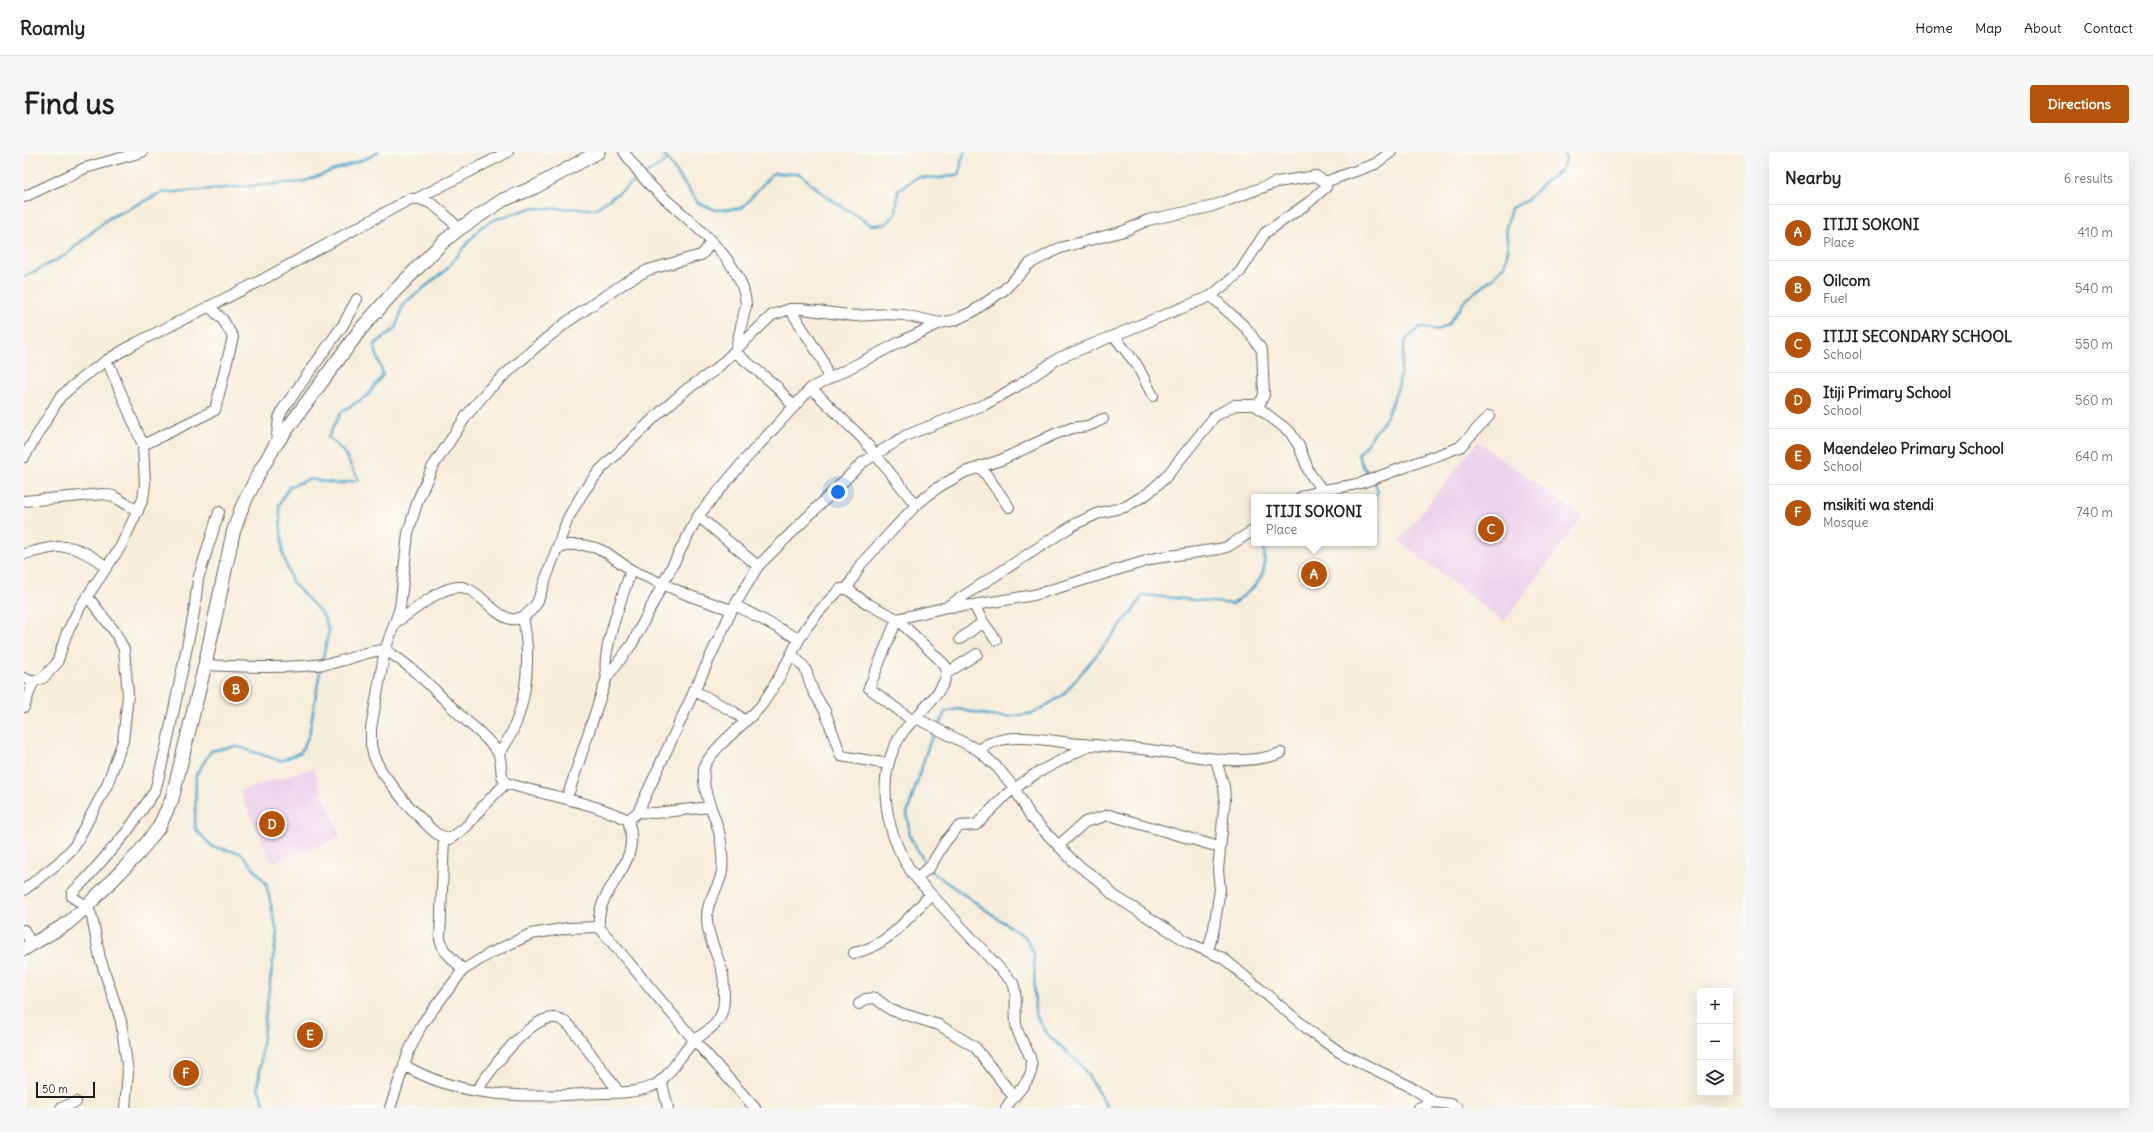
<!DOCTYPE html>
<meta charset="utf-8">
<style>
body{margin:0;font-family:Delius,sans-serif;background:#f6f6f6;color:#202124}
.controls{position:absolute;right:12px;bottom:12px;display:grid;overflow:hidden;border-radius:4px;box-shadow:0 4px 16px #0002}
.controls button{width:36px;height:36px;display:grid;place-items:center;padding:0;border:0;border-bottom:1px solid #e0e0e0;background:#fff;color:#202124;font:20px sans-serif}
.scale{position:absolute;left:12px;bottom:10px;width:59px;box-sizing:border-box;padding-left:4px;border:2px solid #1c1c1c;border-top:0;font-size:11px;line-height:14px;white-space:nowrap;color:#1c1c1c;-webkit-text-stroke:3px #fdfcf7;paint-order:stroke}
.you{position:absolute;left:814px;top:340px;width:14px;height:14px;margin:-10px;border:3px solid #fff;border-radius:50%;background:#1a73e8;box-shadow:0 0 0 6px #1a73e833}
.badge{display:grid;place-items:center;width:26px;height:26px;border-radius:50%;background:#b45309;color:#fff;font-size:13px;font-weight:700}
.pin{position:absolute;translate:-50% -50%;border:2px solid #fff;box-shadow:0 1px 4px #0006}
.popup{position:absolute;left:1227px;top:342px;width:126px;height:52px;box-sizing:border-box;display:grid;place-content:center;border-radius:4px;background:#fff;filter:drop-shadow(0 1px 3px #0005);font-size:13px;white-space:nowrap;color:#757577}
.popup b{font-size:15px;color:#202124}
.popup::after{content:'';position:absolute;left:50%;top:100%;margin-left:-8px;border:8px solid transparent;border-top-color:#fff}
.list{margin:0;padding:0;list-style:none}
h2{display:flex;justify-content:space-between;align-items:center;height:52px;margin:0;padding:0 16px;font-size:17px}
h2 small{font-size:13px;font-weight:400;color:#757577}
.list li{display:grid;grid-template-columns:26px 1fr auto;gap:12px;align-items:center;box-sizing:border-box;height:56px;padding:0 16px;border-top:1px solid #e0e0e0}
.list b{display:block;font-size:15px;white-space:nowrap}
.list p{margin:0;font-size:13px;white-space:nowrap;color:#757577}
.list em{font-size:13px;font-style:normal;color:#757577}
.icon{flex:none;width:22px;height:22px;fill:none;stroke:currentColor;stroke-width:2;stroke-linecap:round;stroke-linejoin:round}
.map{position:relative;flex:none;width:1721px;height:956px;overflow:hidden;border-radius:4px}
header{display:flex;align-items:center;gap:24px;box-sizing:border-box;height:56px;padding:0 20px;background:#fff;border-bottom:1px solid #e0e0e0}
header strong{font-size:19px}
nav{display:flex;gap:22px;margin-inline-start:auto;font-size:14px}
.intro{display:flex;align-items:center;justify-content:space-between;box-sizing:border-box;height:96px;padding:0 24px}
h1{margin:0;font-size:28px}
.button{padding:10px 18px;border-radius:4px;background:#b45309;color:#fff;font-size:14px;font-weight:700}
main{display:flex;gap:24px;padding:0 24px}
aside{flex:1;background:#fff;border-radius:4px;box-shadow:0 4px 16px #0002}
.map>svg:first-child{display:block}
</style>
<header>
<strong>Roamly</strong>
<nav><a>Home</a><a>Map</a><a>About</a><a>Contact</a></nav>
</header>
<div class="intro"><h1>Find us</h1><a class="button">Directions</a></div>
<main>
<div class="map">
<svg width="1721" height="956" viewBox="0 0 1721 956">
<rect width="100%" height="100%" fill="#fdfcf7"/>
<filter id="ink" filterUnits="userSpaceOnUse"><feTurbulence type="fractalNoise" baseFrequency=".025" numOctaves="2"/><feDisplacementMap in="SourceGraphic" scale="8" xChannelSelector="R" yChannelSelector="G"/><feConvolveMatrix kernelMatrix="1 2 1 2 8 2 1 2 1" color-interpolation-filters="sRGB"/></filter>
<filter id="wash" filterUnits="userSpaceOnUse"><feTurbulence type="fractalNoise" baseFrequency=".012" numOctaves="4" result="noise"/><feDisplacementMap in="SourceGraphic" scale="16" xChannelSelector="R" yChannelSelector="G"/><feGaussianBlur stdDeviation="0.9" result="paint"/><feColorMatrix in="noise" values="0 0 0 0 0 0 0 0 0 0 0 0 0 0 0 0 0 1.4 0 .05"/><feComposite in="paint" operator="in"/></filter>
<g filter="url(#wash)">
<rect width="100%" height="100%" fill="#f7eddb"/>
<path fill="#ecd1ea" d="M1454,289L1558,365L1480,470L1375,389Z
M289,616L317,686L248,710L215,639Z"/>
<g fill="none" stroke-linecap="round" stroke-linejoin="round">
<path stroke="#4ca6c9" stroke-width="2.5" d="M638,0L674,51L692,58L718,56L749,21L776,22L803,45L847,73L862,72L872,61L874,38L893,25L916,26L936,22L937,10L941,0
M620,23L644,8
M0,125L40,104L85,66L137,41L278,30L346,5L354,0
M1347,325L1339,314L1334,303L1362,266L1374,236L1381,189L1396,175L1414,178L1424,173L1442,147L1469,126L1481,113L1484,97L1482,76L1487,56L1502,49L1523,28L1537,19L1542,6L1540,0
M1350,349L1354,339L1350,329
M298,509L305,479L299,463L268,430L259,402L255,353L265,335L286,327L314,332L335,328L319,299L304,285L317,260L343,244L359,223L350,193L372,176L379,152L420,120L457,75L469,68L508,56L571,57L616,26
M915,574L921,560L934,557L968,564L984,565L1010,561L1039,543L1108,460L1119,443L1209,452C1235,431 1245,427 1239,391
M903,714L886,685L883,662L905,592L912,579
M905,718L1002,786L1010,802L1011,861L1022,881L1058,914L1084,956
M242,956L234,936L241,866L253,780L242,731L217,701L189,695L171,677L172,623L187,599L212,594L257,609L277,600L285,583L297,514"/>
</g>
</g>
<g filter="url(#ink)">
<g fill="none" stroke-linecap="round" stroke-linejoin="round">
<defs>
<path id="minor" d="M600,0C608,10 615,22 624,31C656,63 720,105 722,153L711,200L752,234L770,255
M1301,30L1351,12L1367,0
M0,45L61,16L118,0
M394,46L484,0
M1187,144L1222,176L1238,198L1240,243L1236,251L1231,253
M766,157L799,209L804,227
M1090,184L1113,213L1129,244
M787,236L838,286L892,353
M252,292L255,266L259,257L319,173L333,147
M119,293L191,258L209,185L199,168L185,154
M0,305L36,245L58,226L83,208L112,191L236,129L386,47C408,45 421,63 435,77
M956,314L985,355
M1277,345C1299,335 1317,337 1340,330L1436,295L1465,264
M0,349L80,342L89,344L114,359
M674,364L734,414
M533,397L545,393H559L572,396L583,401L607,418L666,444L708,458
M0,402C41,392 47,389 83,415
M823,437L837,412L892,353L913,336L941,320L977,308L1031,282L1048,276L1064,274L1079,267
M711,453L775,487
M950,453L959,470L972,488
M924,454L1051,372L1075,361L1101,355L1123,342L1141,326L1191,264L1211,253H1231L1266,280L1275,294L1285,320L1297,337
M370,471C391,460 411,437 434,435C462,433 481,496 513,451L544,366L560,339L576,318L632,264L663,237L691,218L748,163L766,157H778L831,164L864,162L880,163L916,171
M936,487L959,470
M768,502L781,516L789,539L801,559L817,604L864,612
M181,513C223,515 266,517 308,511C326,508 343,498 361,498C389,514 413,541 436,563C449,575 463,585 473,599C480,609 474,624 482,631C523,644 565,649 604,668C620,716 571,734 575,775L670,888L731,956
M923,521L953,502
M583,525C575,504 600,441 607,418
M0,526L9,530L19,526L33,511L42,483L56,455L97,394L119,347L121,332L119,293L83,208
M669,538L710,560L721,569
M0,555L9,530
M892,566L954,598L974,616L991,637L1007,665L1050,710L1078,731L1089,743L1165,791L1199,806L1286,879L1317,901L1387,935L1410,950L1426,952L1433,956
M889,569L845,536L873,467L921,513C931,533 889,565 879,580C848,624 862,686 892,726L989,831C995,846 989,862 993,877C997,891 1011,905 1007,920C1003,934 989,943 982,956
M954,598C978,579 1018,587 1046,591C1075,594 1105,595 1134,599C1176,604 1216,616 1257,601
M475,602C503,564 508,510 499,465
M482,631L459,654L443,674L426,687L413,682L406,676L381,650L358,620L350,605L347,593V576L361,498L376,456L384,381L394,348L408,316L443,263L464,238L513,194L543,170L605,128L624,118L677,103L681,99L687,89
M543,646L583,525L608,492L674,364L719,310L787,236L874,191L916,171L931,168L948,160L980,138L1005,112L1036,96L1100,79L1124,68L1186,55L1253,30L1292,24L1301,30L1302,35L1284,51L1241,81L1216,120L1187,144L1035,206L997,232L962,252L881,284L838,311L734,414L708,458L614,660L604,668
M614,660L631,661L686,655
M420,685L416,788L420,798L439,818
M1034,694L1061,670L1085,663L1195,695
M892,726L906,715L921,690L933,676L936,674L952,673L983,642L1011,622L1066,593
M0,738L34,711L50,695L83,633L99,589L104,543L100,497L91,480L64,445
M0,778L8,793
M1184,799L1190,776L1196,737L1194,718L1201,647L1200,635L1192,608
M830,801C864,794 884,766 907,742
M835,852L841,847L851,846L867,858L915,873L951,895L989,944
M380,913C433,945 498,946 559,942C580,940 606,943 626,935C645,928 655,904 669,890C677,882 688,878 694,868C699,862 700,852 700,844C700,838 700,830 699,823C695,804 683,786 683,767C682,750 693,739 697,724C700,713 698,700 697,690C694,665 677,643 680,617C682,601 724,569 736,555C752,535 763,509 776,486C786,468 801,453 816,437H823L844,452L873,467L923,455L950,453L1010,443L1132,406L1195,397L1203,395L1230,378
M637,928L644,956
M452,939C466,920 505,863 531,866C538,866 542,871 547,875L594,939
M37,956L52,950
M101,956L104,920L97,869L76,806L68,765L63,754L48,745V741L62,727L102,681L131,639L142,596L170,461L174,427L195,360
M366,956L385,899L398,872L439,818L465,802L507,782L544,776L575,775
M1394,956L1410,950"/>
<path id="major" d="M0,797L44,771L63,754L115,701L135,675L148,647L181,513L209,381L218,355L236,319L252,292L336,178L367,143L418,91L435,77L479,48L511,35L574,0"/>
</defs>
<use href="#minor" stroke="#69655f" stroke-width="12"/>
<use href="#major" stroke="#69655f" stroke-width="15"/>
<use href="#minor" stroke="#fff" stroke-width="10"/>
<use href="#major" stroke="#fff" stroke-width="13"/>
</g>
</g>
</svg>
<div class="controls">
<button>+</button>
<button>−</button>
<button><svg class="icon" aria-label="layers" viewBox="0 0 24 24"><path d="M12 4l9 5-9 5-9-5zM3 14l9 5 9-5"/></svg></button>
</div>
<div class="scale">50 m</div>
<div class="you"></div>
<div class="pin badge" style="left:1290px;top:422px">A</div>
<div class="popup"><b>ITIJI SOKONI</b>Place</div>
<div class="pin badge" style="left:212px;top:537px">B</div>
<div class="pin badge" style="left:1467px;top:377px">C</div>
<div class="pin badge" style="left:248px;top:672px">D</div>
<div class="pin badge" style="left:286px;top:883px">E</div>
<div class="pin badge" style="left:162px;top:921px">F</div>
</div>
<aside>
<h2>Nearby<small>6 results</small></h2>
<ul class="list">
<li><span class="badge">A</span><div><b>ITIJI SOKONI</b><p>Place</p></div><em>410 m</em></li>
<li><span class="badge">B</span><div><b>Oilcom</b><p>Fuel</p></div><em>540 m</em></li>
<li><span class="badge">C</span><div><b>ITIJI SECONDARY SCHOOL</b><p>School</p></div><em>550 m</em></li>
<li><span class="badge">D</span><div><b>Itiji Primary School</b><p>School</p></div><em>560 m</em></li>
<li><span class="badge">E</span><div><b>Maendeleo Primary School</b><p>School</p></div><em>640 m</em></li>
<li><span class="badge">F</span><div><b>msikiti wa stendi</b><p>Mosque</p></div><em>740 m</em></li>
</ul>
</aside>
</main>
